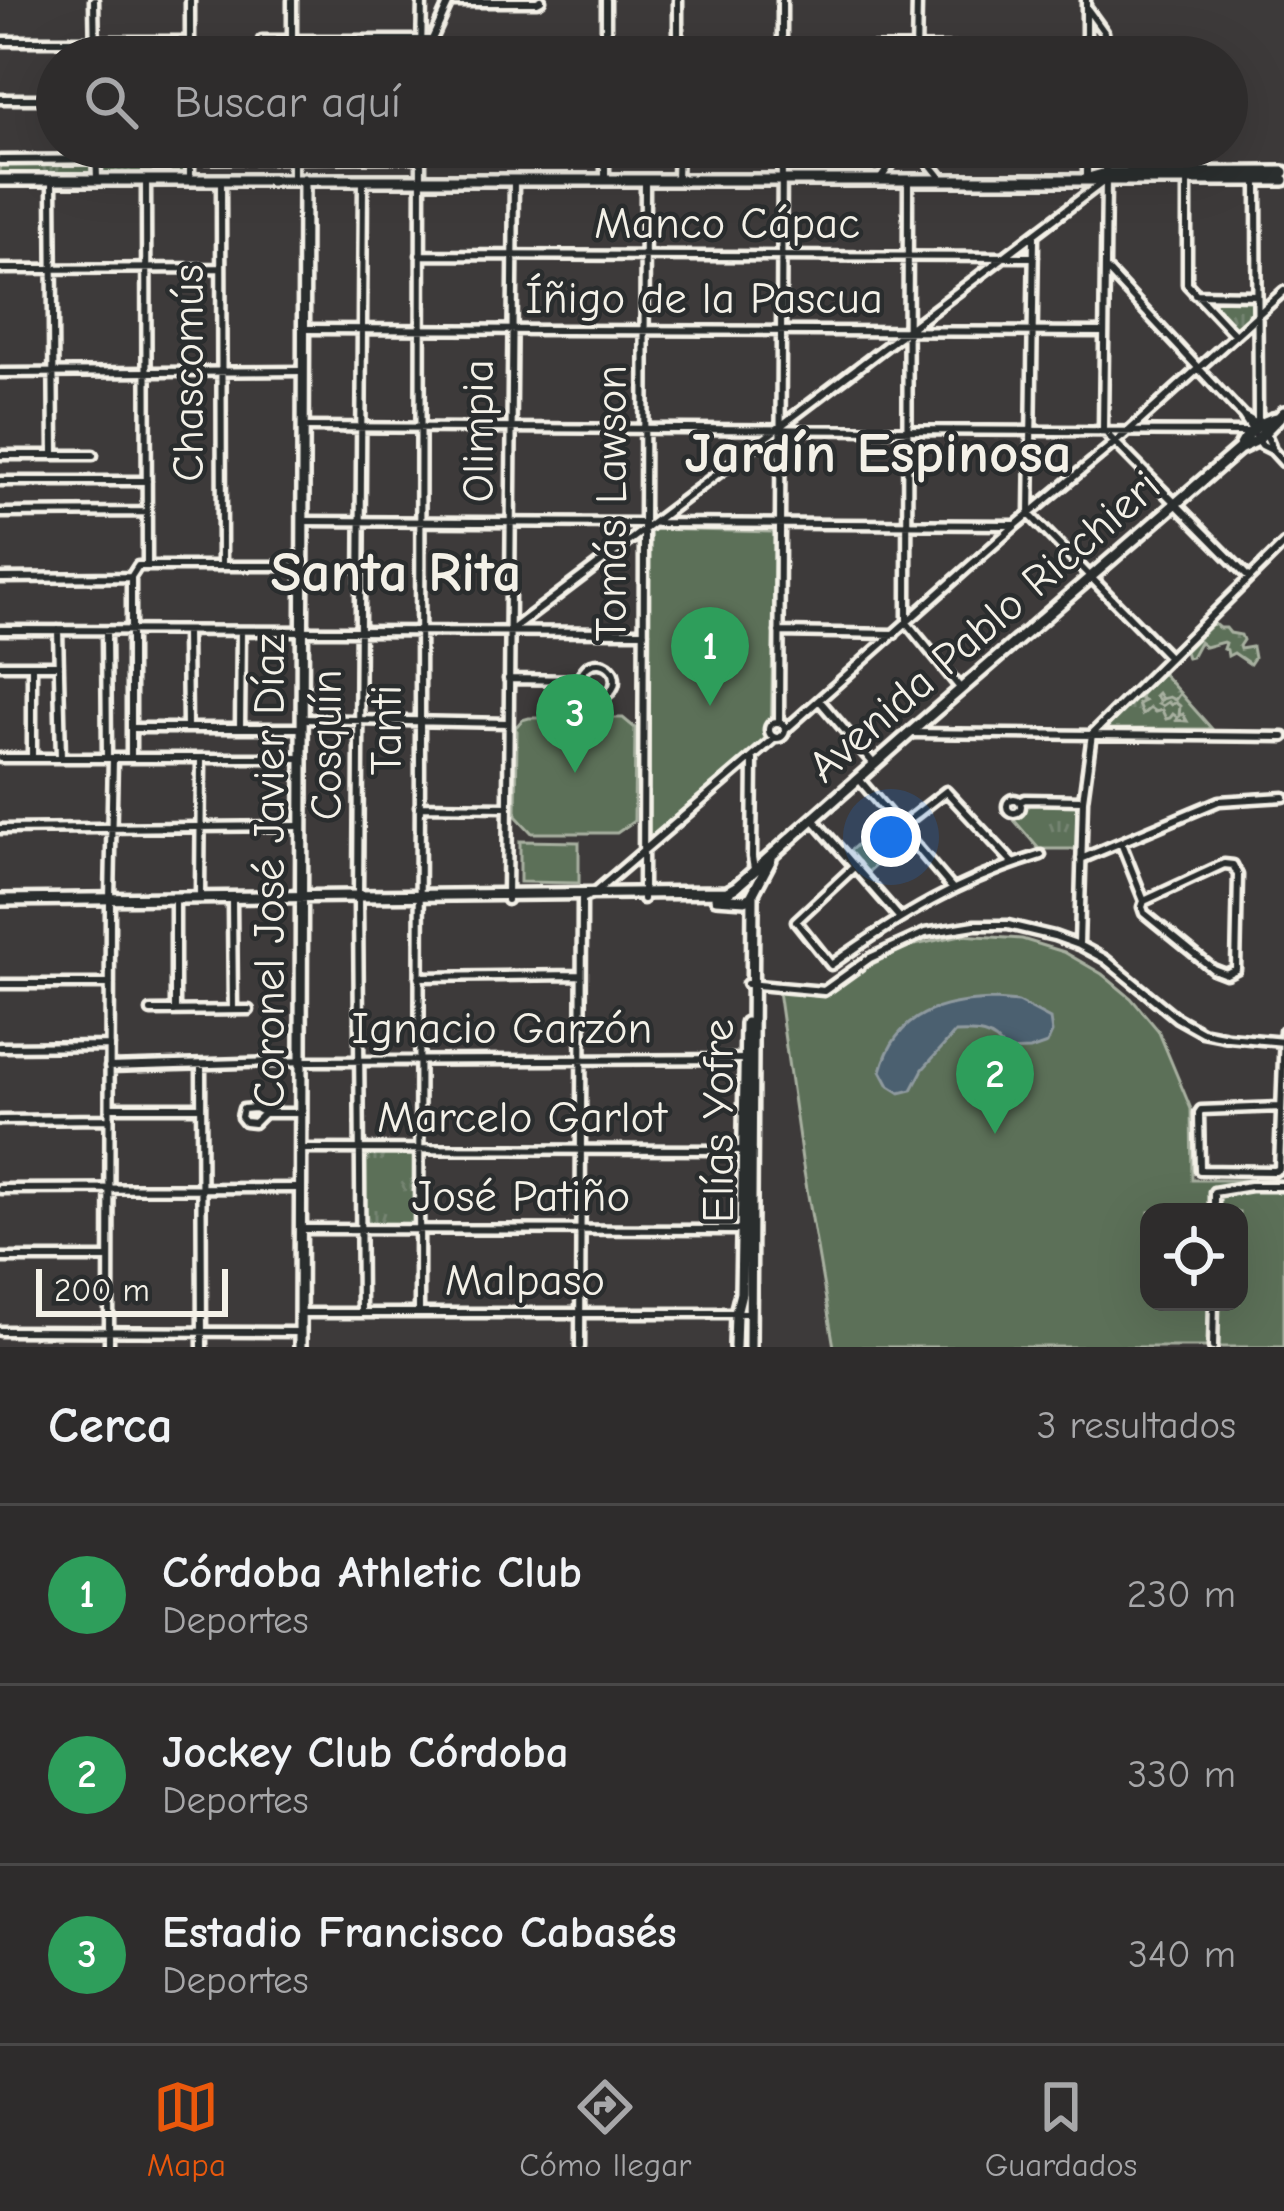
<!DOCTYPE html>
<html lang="es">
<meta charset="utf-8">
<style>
body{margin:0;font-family:"Comic Neue",sans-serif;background:#363434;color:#f1f3f6}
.controls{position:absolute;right:36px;bottom:36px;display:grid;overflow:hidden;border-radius:24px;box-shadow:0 12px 48px #0002}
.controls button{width:108px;height:108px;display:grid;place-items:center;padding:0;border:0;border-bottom:3px solid #494848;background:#2e2c2c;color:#f1f3f6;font:60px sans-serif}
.scale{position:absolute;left:36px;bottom:30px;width:192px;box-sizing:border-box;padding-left:12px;border:6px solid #f4f1e8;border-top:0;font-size:33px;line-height:42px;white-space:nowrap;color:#f4f1e8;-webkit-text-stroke:9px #2a2d2e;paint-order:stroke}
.you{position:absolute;left:891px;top:837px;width:42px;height:42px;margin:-30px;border:9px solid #fff;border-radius:50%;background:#1a73e8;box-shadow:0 0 0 18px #1a73e833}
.badge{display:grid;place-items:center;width:78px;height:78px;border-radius:50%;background:#ea580c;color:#fff;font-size:39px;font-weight:700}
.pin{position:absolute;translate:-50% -99px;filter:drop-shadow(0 3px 6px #0008)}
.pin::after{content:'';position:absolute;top:63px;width:42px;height:36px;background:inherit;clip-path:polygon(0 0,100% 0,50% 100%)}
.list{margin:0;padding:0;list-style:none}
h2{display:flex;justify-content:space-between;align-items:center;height:156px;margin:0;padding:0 48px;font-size:51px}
h2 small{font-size:39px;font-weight:400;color:#a7a7a9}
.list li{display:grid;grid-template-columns:78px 1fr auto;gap:36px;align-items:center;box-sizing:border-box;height:180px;padding:0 48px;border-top:3px solid #494848}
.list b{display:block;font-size:45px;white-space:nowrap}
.list p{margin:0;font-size:39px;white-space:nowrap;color:#a7a7a9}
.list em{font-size:39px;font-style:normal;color:#a7a7a9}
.icon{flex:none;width:66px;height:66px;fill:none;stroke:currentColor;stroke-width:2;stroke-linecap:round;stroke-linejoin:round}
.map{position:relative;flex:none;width:1284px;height:1347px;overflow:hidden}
.search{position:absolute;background:#2e2c2c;box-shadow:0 12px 48px #0002;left:36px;right:36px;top:36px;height:132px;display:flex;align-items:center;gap:30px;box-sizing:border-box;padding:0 42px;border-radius:66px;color:#a7a7a9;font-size:45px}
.sheet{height:696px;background:#2e2c2c}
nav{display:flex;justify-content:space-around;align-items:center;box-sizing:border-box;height:168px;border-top:3px solid #494848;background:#2e2c2c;font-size:33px;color:#a7a7a9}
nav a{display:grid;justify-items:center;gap:6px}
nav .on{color:#ea580c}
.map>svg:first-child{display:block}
</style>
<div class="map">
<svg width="1284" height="1347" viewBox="0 0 1284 1347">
<defs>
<pattern id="grass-tufts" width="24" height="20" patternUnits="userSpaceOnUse" patternTransform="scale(3)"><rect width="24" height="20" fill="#5c6f59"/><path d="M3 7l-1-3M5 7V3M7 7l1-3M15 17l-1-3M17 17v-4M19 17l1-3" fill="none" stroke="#748471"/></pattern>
<pattern id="forest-crowns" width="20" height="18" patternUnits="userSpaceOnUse" patternTransform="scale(3)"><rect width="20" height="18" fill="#5c6f59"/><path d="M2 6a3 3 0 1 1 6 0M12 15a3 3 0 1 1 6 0" fill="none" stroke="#748471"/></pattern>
</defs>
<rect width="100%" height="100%" fill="#3d3a3a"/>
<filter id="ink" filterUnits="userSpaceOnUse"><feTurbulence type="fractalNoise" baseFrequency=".00833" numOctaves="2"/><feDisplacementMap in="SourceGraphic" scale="24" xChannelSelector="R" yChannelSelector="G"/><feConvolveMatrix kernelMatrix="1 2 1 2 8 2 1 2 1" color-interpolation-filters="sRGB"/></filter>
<g filter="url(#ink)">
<path fill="url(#grass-tufts)" stroke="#a8b0a0" stroke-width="3" d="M0,161H91V173H0Z
M188,161V176H99L98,162Z
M1205,298H1252V312L1234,328Z
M1162,673L1212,729H1105Z
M1028,802L1077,803L1076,849H1039L1013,819L1022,813Z
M885,820L903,841L868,872L850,851Z
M360,1149L419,1150L418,1229H360Z"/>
<path fill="url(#forest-crowns)" stroke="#a8b0a0" stroke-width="3" d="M1213,623L1219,628H1226L1230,633L1241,635L1243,640L1239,646L1240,649L1252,647L1254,658L1250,664L1234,653L1228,656L1227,650L1223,649L1225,643L1223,642L1205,647L1199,642L1191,657L1187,658L1185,651Z
M1162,673L1180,693L1175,700L1169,697L1162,699L1158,693L1155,696L1160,701L1158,704L1162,706L1168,702L1171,705L1175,702L1180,706L1179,716L1183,714L1187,721L1176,720L1177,717L1173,714L1170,718L1166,719L1162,710L1155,712L1150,708L1142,715L1138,704L1144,701L1140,699L1141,694Z"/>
<path fill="#5c6f59" stroke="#a8b0a0" stroke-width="3" fill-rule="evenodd" d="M649,529L775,532L771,735L649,838Z
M529,718H623L635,728L634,821L617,833H532L516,816L517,731L515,728L522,720Z
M520,841L579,842V883L520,882Z
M961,935L1022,939L1064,952L1102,974L1131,998L1158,1030L1191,1109L1192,1180H1284V1347H834L802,1160L778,991L825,997L863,969L906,947ZM1149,1212H1239V1302H1149Z"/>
<path fill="#4c606f" stroke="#8f9a9f" stroke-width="3" d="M995,1000L1018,1002L1050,1019L1052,1033L1047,1044L1030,1050L1004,1051C995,1032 974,1032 955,1033L923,1069L912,1090L900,1093L889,1086L881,1071C896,1013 942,1001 995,1000Z"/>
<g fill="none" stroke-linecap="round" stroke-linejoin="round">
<defs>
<path id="street" d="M94,0L95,57
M292,0V57
M782,0V57
M1086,0V57
M450,2H537L541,0
M1088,10L1104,32L1107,57
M262,40H430
M0,41H190
M606,49L1107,48
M421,56L422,0
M190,57V0
M424,57L450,0
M606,57V0
M678,57V0
M916,57L917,0
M0,99H57
M96,147L97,179
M293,147V179
M924,147L930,164L942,179
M1087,147V179
M0,160L421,157
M1106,173V147
M881,178L903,147
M190,179V147
M605,179V147
M677,179L678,147
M908,179L907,623L961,689
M52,180L54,455
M146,180L147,566
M221,180L222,566
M1106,180L1103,430L1249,578
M1187,180V284L1235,335
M1257,180L1258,426
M1034,236L1030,515L1168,656
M420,255L1034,257
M0,269L221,268
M1106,269L1243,416L1262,445L1272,450L1284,463
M1195,294L1257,295
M304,329L1104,332
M0,373L302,371
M1243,416C1256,422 1268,433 1271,447
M304,427L1248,432
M0,455H93
M0,481H147
M0,513L146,512
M303,521L644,523
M657,523L1016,525
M0,578L131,577L138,566H303
M0,630L644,632
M58,630L61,758
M106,631L107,758
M186,631L187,728
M509,632L1104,181
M779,632L894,634
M581 680a17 17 0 1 1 34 0a17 17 0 1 1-34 0Z
M0,665H59
M32,665V757
M508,679L581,680
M819,700L874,764
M303,719L508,723
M769 730a8 8 0 1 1 16 0a8 8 0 1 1-16 0Z
M779,722L782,147
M131,728H301
M240,728L241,631
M785,730L1016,525L1130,430L1284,291
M910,733L1284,737
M1092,734L1284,544
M0,758H302
M131,758V577
M753,759L752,857L754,869
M858,778L952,888
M1007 806a7 7 0 1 1 14 0a7 7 0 1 1-14 0Z
M1021,801L1025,799L1083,800
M419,806L507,807
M813,819L899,917
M900,827L946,791L1013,863
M0,829L302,826
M1121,843L1144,901L1142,907L1144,913L1213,969L1226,974L1236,969L1238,875L1233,865L1224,864L1144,901
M1081,859L1219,801L1284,797
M855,866L796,921L831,965C900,916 959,880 1041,855
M200,897L201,758
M643,899L645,179
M507,900L514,179
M232,902L233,1010
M175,903V1011
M1079,945L1083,800L1092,734
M419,977L581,975
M0,984H110
M747,984L824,991L870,958L925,933L975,925H1008L1054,936L1079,945L1105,959L1177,1018L1202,1032L1228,1037L1284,1042
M151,1011L249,1010
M0,1047L110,1046
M201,1065L202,1347
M109,1067L308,1061L748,1059
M110,1107H201
M1280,1107L1201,1110L1199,1113L1200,1170L1275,1171L1279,1169L1284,1031
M264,1113L254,1123L245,1122L241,1117L243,1109L255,1108L264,1113H301
M0,1120L109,1119
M301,1149L742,1150
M0,1189L301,1188
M1214,1212V1192L1250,1186H1284
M301,1229L741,1230
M0,1258H109
M361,1312L358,896L363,182
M301,1313H750
M419,1313L421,147
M0,1331L301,1332
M109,1347L110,898L113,758
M580,1347L582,899L593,894L775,738
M1213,1347L1214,1302"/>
<path id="secondary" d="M1092,177L1106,173L1284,172
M0,180H1284
M1240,447C1247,433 1261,421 1277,418
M716,898L745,900L751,897L771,859
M0,900L727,892L736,887L910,733L1239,449L1256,441L1284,412
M300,1347L304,179
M735,1347L736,1313L741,1293L746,1023
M750,1347L753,895"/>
</defs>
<use href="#street" stroke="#f4f1e8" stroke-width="15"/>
<use href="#secondary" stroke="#f4f1e8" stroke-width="18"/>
<use href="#street" stroke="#2a2d2e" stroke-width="6"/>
<use href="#secondary" stroke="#2a2d2e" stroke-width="9"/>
</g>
</g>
<g text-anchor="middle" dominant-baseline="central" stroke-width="9" stroke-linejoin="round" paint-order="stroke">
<g font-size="45" fill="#f4f1e8" stroke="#2a2d2e">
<text x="727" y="223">Manco Cápac</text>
<text x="704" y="298">Íñigo de la Pascua</text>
<text transform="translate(188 373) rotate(-90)">Chascomús</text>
<text transform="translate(478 431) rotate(-90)">Olimpia</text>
<text transform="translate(611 503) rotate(-90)">Tomás Lawson</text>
<text transform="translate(984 626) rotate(-41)">Avenida Pablo Ricchieri</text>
<text transform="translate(386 730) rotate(-90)">Tanti</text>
<text transform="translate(326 745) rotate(-90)">Cosquín</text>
<text transform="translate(269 871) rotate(-90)">Coronel José Javier Díaz</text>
<text x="502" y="1028">Ignacio Garzón</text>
<text x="522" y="1117">Marcelo Garlot</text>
<text transform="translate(718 1121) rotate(-90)">Elías Yofre</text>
<text x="521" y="1196">José Patiño</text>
<text x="525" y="1280">Malpaso</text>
</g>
<g font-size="57" font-weight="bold" fill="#f4f1e8" stroke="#2a2d2e">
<text x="878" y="453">Jardín Espinosa</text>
<text x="396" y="572">Santa Rita</text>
</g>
</g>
</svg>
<div class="controls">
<button><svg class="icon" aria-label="locate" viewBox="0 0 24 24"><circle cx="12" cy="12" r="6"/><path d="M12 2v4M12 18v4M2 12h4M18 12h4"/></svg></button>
</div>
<div class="scale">200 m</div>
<div class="you"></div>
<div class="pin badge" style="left:710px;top:706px;background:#2e9e5b">1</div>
<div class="pin badge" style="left:995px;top:1134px;background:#2e9e5b">2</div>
<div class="pin badge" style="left:575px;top:773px;background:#2e9e5b">3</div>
<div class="search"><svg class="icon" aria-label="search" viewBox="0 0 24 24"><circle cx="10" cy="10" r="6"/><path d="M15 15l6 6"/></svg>Buscar aquí</div>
</div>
<section class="sheet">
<h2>Cerca<small>3 resultados</small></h2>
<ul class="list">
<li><span class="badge" style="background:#2e9e5b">1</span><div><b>Córdoba Athletic Club</b><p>Deportes</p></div><em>230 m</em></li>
<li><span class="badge" style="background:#2e9e5b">2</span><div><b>Jockey Club Córdoba</b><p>Deportes</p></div><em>330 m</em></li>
<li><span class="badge" style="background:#2e9e5b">3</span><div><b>Estadio Francisco Cabasés</b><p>Deportes</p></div><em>340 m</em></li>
</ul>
</section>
<nav>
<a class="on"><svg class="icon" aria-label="map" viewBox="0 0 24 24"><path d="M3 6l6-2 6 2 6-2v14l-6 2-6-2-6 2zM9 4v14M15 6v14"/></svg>Mapa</a>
<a><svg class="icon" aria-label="directions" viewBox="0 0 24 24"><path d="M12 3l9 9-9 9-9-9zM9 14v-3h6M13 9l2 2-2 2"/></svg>Cómo llegar</a>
<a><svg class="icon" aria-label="saved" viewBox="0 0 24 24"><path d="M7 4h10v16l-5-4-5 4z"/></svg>Guardados</a>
</nav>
